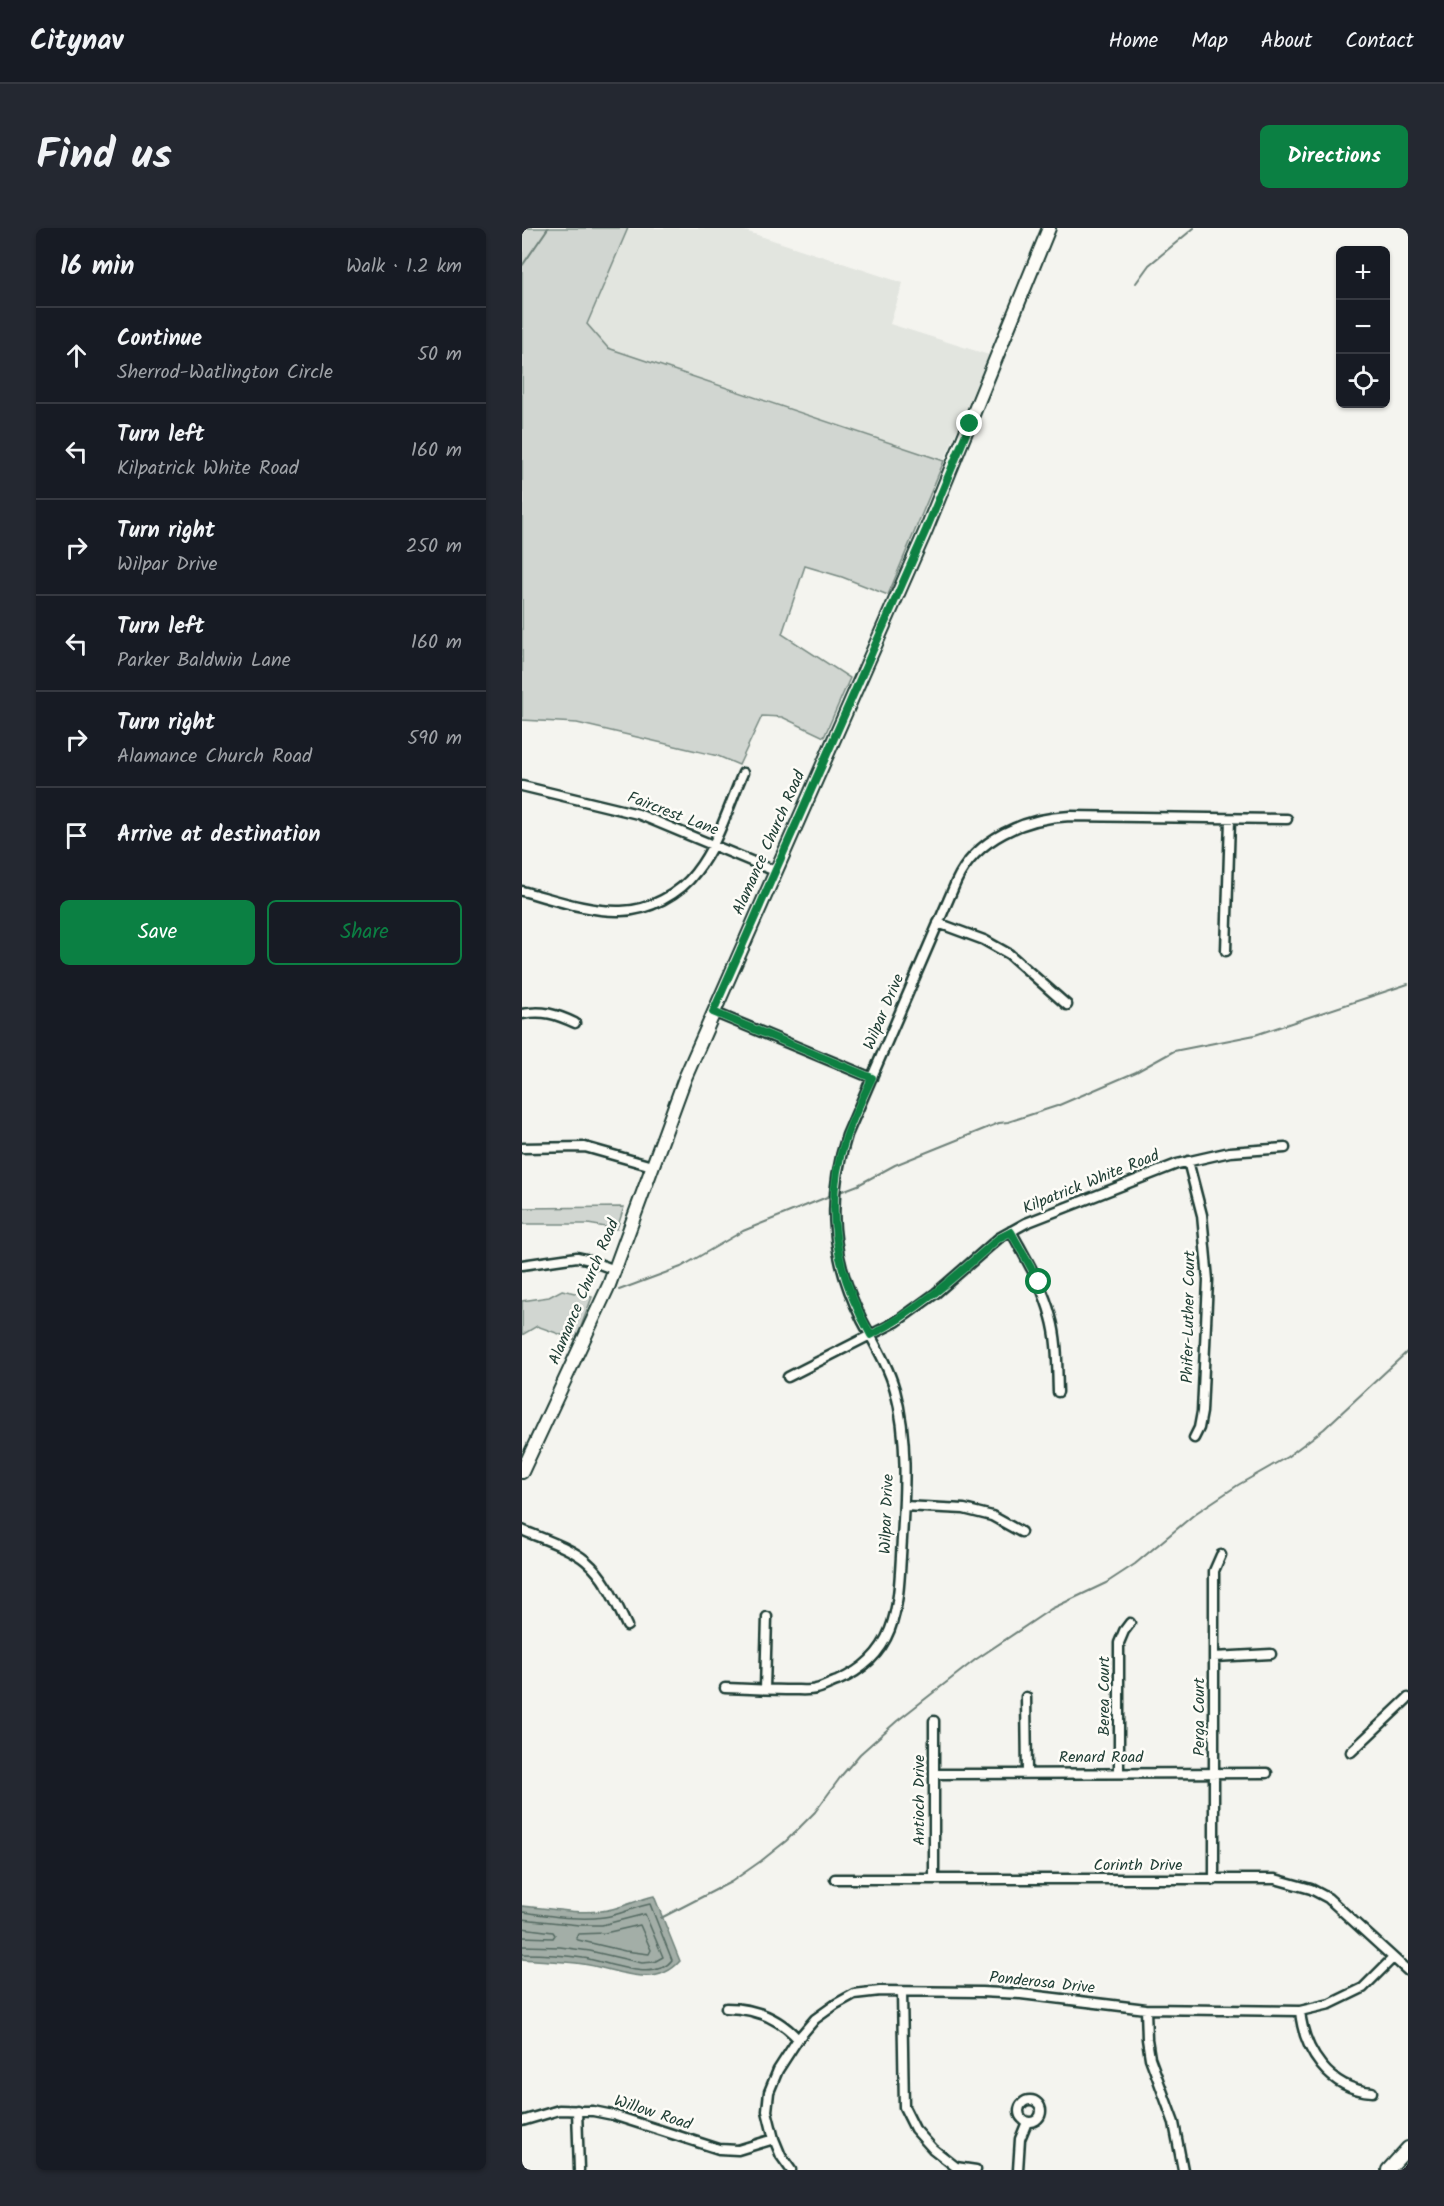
<!DOCTYPE html>
<meta charset="utf-8">
<style>
body{margin:0;font-family:Kalam,sans-serif;background:#242831;color:#f1f3f6}
.controls{position:absolute;right:18px;top:18px;display:grid;overflow:hidden;border-radius:9px;box-shadow:0 2px 4px #0004}
.controls button{width:54px;height:54px;display:grid;place-items:center;padding:0;border:0;border-bottom:2px solid #363941;background:#171b24;color:#f1f3f6;font:30px sans-serif}
.stop{position:absolute;width:18px;height:18px;margin:-14px;border:4px solid #0b8043;border-radius:50%;background:#fff}
.stop.end{background:#0b8043;border-color:#fff;box-shadow:0 2px 6px #0008}
.list{margin:0;padding:0;list-style:none}
h2{display:flex;justify-content:space-between;align-items:center;height:78px;margin:0;padding:0 24px;font-size:26px}
h2 small{font-size:20px;font-weight:400;color:#9ea1a6}
.list li{display:grid;grid-template-columns:39px 1fr auto;gap:18px;align-items:center;box-sizing:border-box;height:96px;padding:0 24px;border-top:2px solid #363941}
.list b{display:block;font-size:22px;white-space:nowrap}
.list p{margin:0;font-size:20px;white-space:nowrap;color:#9ea1a6}
.list em{font-size:20px;font-style:normal;color:#9ea1a6}
.actions{display:flex;gap:12px;padding:18px 24px}
.actions a{flex:1;padding:14px 0;border:2px solid #0b8043;border-radius:9px;text-align:center;font-size:21px;color:#0b8043}
.actions .main{background:#0b8043;color:#fff}
.icon{flex:none;width:33px;height:33px;fill:none;stroke:currentColor;stroke-width:2;stroke-linecap:round;stroke-linejoin:round}
.map{position:relative;flex:none;width:886px;height:1942px;overflow:hidden;border-radius:9px}
header{display:flex;align-items:center;gap:36px;box-sizing:border-box;height:84px;padding:0 30px;background:#171b24;border-bottom:2px solid #363941}
header strong{font-size:28px}
nav{display:flex;gap:33px;margin-inline-start:auto;font-size:21px}
.intro{display:flex;align-items:center;justify-content:space-between;box-sizing:border-box;height:144px;padding:0 36px}
h1{margin:0;font-size:42px}
.button{padding:15px 27px;border-radius:9px;background:#0b8043;color:#fff;font-size:21px;font-weight:700}
main{display:flex;gap:36px;padding:0 36px}
aside{flex:1;background:#171b24;border-radius:9px;box-shadow:0 2px 4px #0004}
.map>svg:first-child{display:block}
</style>
<header>
<strong>Citynav</strong>
<nav><a>Home</a><a>Map</a><a>About</a><a>Contact</a></nav>
</header>
<div class="intro"><h1>Find us</h1><a class="button">Directions</a></div>
<main>
<aside>
<h2>16 min<small>Walk · 1.2 km</small></h2>
<ul class="list">
<li><svg class="icon" aria-label="ahead" viewBox="0 0 24 24"><path d="M12 20V5M6 11l6-6 6 6"/></svg><div><b>Continue</b><p>Sherrod-Watlington Circle</p></div><em>50 m</em></li>
<li><svg class="icon" aria-label="left" viewBox="0 0 24 24"><path d="M17 20v-9H6M10 6l-5 5 5 5"/></svg><div><b>Turn left</b><p>Kilpatrick White Road</p></div><em>160 m</em></li>
<li><svg class="icon" aria-label="right" viewBox="0 0 24 24"><path d="M7 20v-9h11M14 6l5 5-5 5"/></svg><div><b>Turn right</b><p>Wilpar Drive</p></div><em>250 m</em></li>
<li><svg class="icon" aria-label="left" viewBox="0 0 24 24"><path d="M17 20v-9H6M10 6l-5 5 5 5"/></svg><div><b>Turn left</b><p>Parker Baldwin Lane</p></div><em>160 m</em></li>
<li><svg class="icon" aria-label="right" viewBox="0 0 24 24"><path d="M7 20v-9h11M14 6l5 5-5 5"/></svg><div><b>Turn right</b><p>Alamance Church Road</p></div><em>590 m</em></li>
<li><svg class="icon" aria-label="arrive" viewBox="0 0 24 24"><path d="M6 21V4h12l-3 4 3 4H6"/></svg><div><b>Arrive at destination</b></div></li>
</ul>
<div class="actions"><a class="main">Save</a><a>Share</a></div>
</aside>
<div class="map">
<svg width="886" height="1942" viewBox="0 0 886 1942">
<rect width="100%" height="100%" fill="#f4f4ef"/>
<filter id="ink" filterUnits="userSpaceOnUse"><feTurbulence type="fractalNoise" baseFrequency=".0167" numOctaves="2"/><feDisplacementMap in="SourceGraphic" scale="12" xChannelSelector="R" yChannelSelector="G"/><feConvolveMatrix kernelMatrix="1 2 1 2 8 2 1 2 1" color-interpolation-filters="sRGB"/></filter>
<g filter="url(#ink)">
<path fill="#e2e5df" d="M106,0H214L381,55L368,96L467,127L422,233L86,120L65,96Z"/>
<path fill="#d1d6d1" stroke="#788a82" stroke-width="1.5" d="M0,0H106L65,96L86,120L422,233L366,367L320,349L283,338L260,406L328,450L302,509L260,489L240,488L217,537L196,528L55,495L0,492Z
M102,979L95,1001L66,996H0V980Z
M40,1062L70,1069L54,1112L15,1098L0,1107V1073L27,1069Z"/>
<path fill="#a3aea7" stroke="#6e8179" stroke-width="1.5" d="M132,1668L158,1733C132,1763 92,1740 61,1736C40,1733 20,1733 0,1731V1678C26,1680 53,1686 79,1683C98,1681 114,1672 132,1668Z"/>
<g fill="none" stroke-linecap="round" stroke-linejoin="round">
<path stroke="#546a62" stroke-width="1.5" d="M0,1684C26,1687 55,1693 82,1689C98,1687 112,1679 128,1676L150,1732C132,1756 85,1733 61,1730C41,1727 21,1726 0,1726
M0,1691L57,1697H80L123,1686L141,1729L132,1734L120,1735L68,1723L38,1719L0,1718
M118,1697L129,1722L127,1726L103,1723L56,1712L54,1710L56,1706L83,1705Z
M0,1700L31,1704L33,1707L31,1710L0,1709"/>
<path stroke="#6e8179" stroke-width="2" d="M0,38L26,0
M614,55L627,37L672,0
M315,965L336,957L373,937L477,895L486,894L535,878L614,844L652,823L733,807L886,756
M97,1062L159,1039L221,1003L310,967
M139,1690L209,1654L239,1633L264,1613L293,1584L320,1547L338,1526L375,1493L453,1432L529,1381L584,1355L613,1336L674,1285L716,1257L765,1229L802,1201L886,1123"/>
<defs>
<path id="street" d="M0,558L116,586L253,643
M0,663C31,671 66,684 99,683C126,683 158,666 174,644C196,616 207,577 221,545
M416,695L462,712L487,726L545,777
M704,723L708,591
M191,784L350,850
M0,786C21,782 34,786 53,795
M0,920L63,919L130,938
M666,933L680,987L686,1052L680,1184L677,1200L672,1210
M489,1003C504,1031 521,1058 529,1089C536,1113 535,1139 536,1164
M0,1037L55,1029L64,1031L93,1042
M266,1149L374,1094L414,1065L477,1010L504,995L655,936L708,924L763,920
M382,1278L442,1281L470,1288L499,1304
M0,1302C21,1311 47,1319 64,1333C84,1350 94,1375 105,1398
M692,1429L749,1426
M203,1460C226,1461 249,1462 271,1462C278,1462 287,1463 294,1461C301,1460 308,1455 315,1453C380,1426 376,1371 380,1311C383,1261 386,1210 373,1162C366,1137 352,1115 340,1092C309,1031 304,972 325,907L434,654C454,610 503,590 548,588L765,591
M243,1461L245,1389
M504,1469L505,1545
M412,1493V1651
M829,1524L886,1470
M597,1544V1415L602,1403L608,1395
M412,1546L745,1545
M313,1651H753L789,1661L806,1670L886,1743
M692,1652V1343L699,1327
M380,1764L382,1879L393,1901L411,1921L434,1939L454,1942
M204,1780C233,1780 257,1790 276,1811
M624,1781L625,1811L628,1830L652,1895L661,1942
M778,1783C782,1823 807,1861 850,1864
M497 1883a11 11 0 1 1 22 0a11 11 0 1 1-22 0Z
M55,1882L57,1942
M0,1893L37,1882L71,1883L91,1887L197,1921L216,1922L252,1911
M269,1942L259,1928L252,1911L245,1883L247,1864L256,1842L276,1811L293,1791L314,1776L332,1766L358,1763L459,1764L499,1766L624,1781L778,1783L808,1776L841,1760L870,1731
M496,1942L498,1911L505,1894"/>
<path id="secondary" d="M0,1244L87,1057L163,850L404,302L527,0
M866,1942L886,1920"/>
</defs>
<use href="#street" stroke="#1f3d34" stroke-width="13"/>
<use href="#secondary" stroke="#1f3d34" stroke-width="16"/>
<use href="#street" stroke="#fdfcf7" stroke-width="8"/>
<use href="#secondary" stroke="#fdfcf7" stroke-width="12"/>
</g>
</g>
<g fill="none" stroke-linecap="round" stroke-linejoin="round" filter="url(#ink)">
<path stroke="#0b8043" stroke-width="8" d="M448,196L404,302L191,784L350,850C341,869 331,889 324,909C300,977 314,1046 349,1107C397,1082 436,1046 477,1010L489,1004L517,1054"/>
</g>
<g text-anchor="middle" dominant-baseline="central" stroke-width="5" stroke-linejoin="round" paint-order="stroke">
<g font-size="16" fill="#1f3d34" stroke="#fdfcf7">
<text transform="translate(151 586) rotate(21)">Faircrest Lane</text>
<text transform="translate(247 615) rotate(-66)">Alamance Church Road</text>
<text transform="translate(362 784) rotate(-67)">Wilpar Drive</text>
<text transform="translate(569 954) rotate(-22)">Kilpatrick White Road</text>
<text transform="translate(62 1064) rotate(-67)">Alamance Church Road</text>
<text transform="translate(667 1089) rotate(-89)">Phifer-Luther Court</text>
<text transform="translate(365 1286) rotate(-88)">Wilpar Drive</text>
<text transform="translate(582 1468) rotate(-90)">Berea Court</text>
<text transform="translate(677 1489) rotate(-90)">Perga Court</text>
<text x="579" y="1529">Renard Road</text>
<text transform="translate(397 1572) rotate(-90)">Antioch Drive</text>
<text x="616" y="1637">Corinth Drive</text>
<text transform="translate(520 1755) rotate(6)">Ponderosa Drive</text>
<text transform="translate(131 1885) rotate(18)">Willow Road</text>
</g>
</g>
</svg>
<div class="controls">
<button>+</button>
<button>−</button>
<button><svg class="icon" aria-label="locate" viewBox="0 0 24 24"><circle cx="12" cy="12" r="6"/><path d="M12 2v4M12 18v4M2 12h4M18 12h4"/></svg></button>
</div>
<div class="stop" style="left:517px;top:1054px"></div>
<div class="stop end" style="left:448px;top:196px"></div>
</div>
</main>
